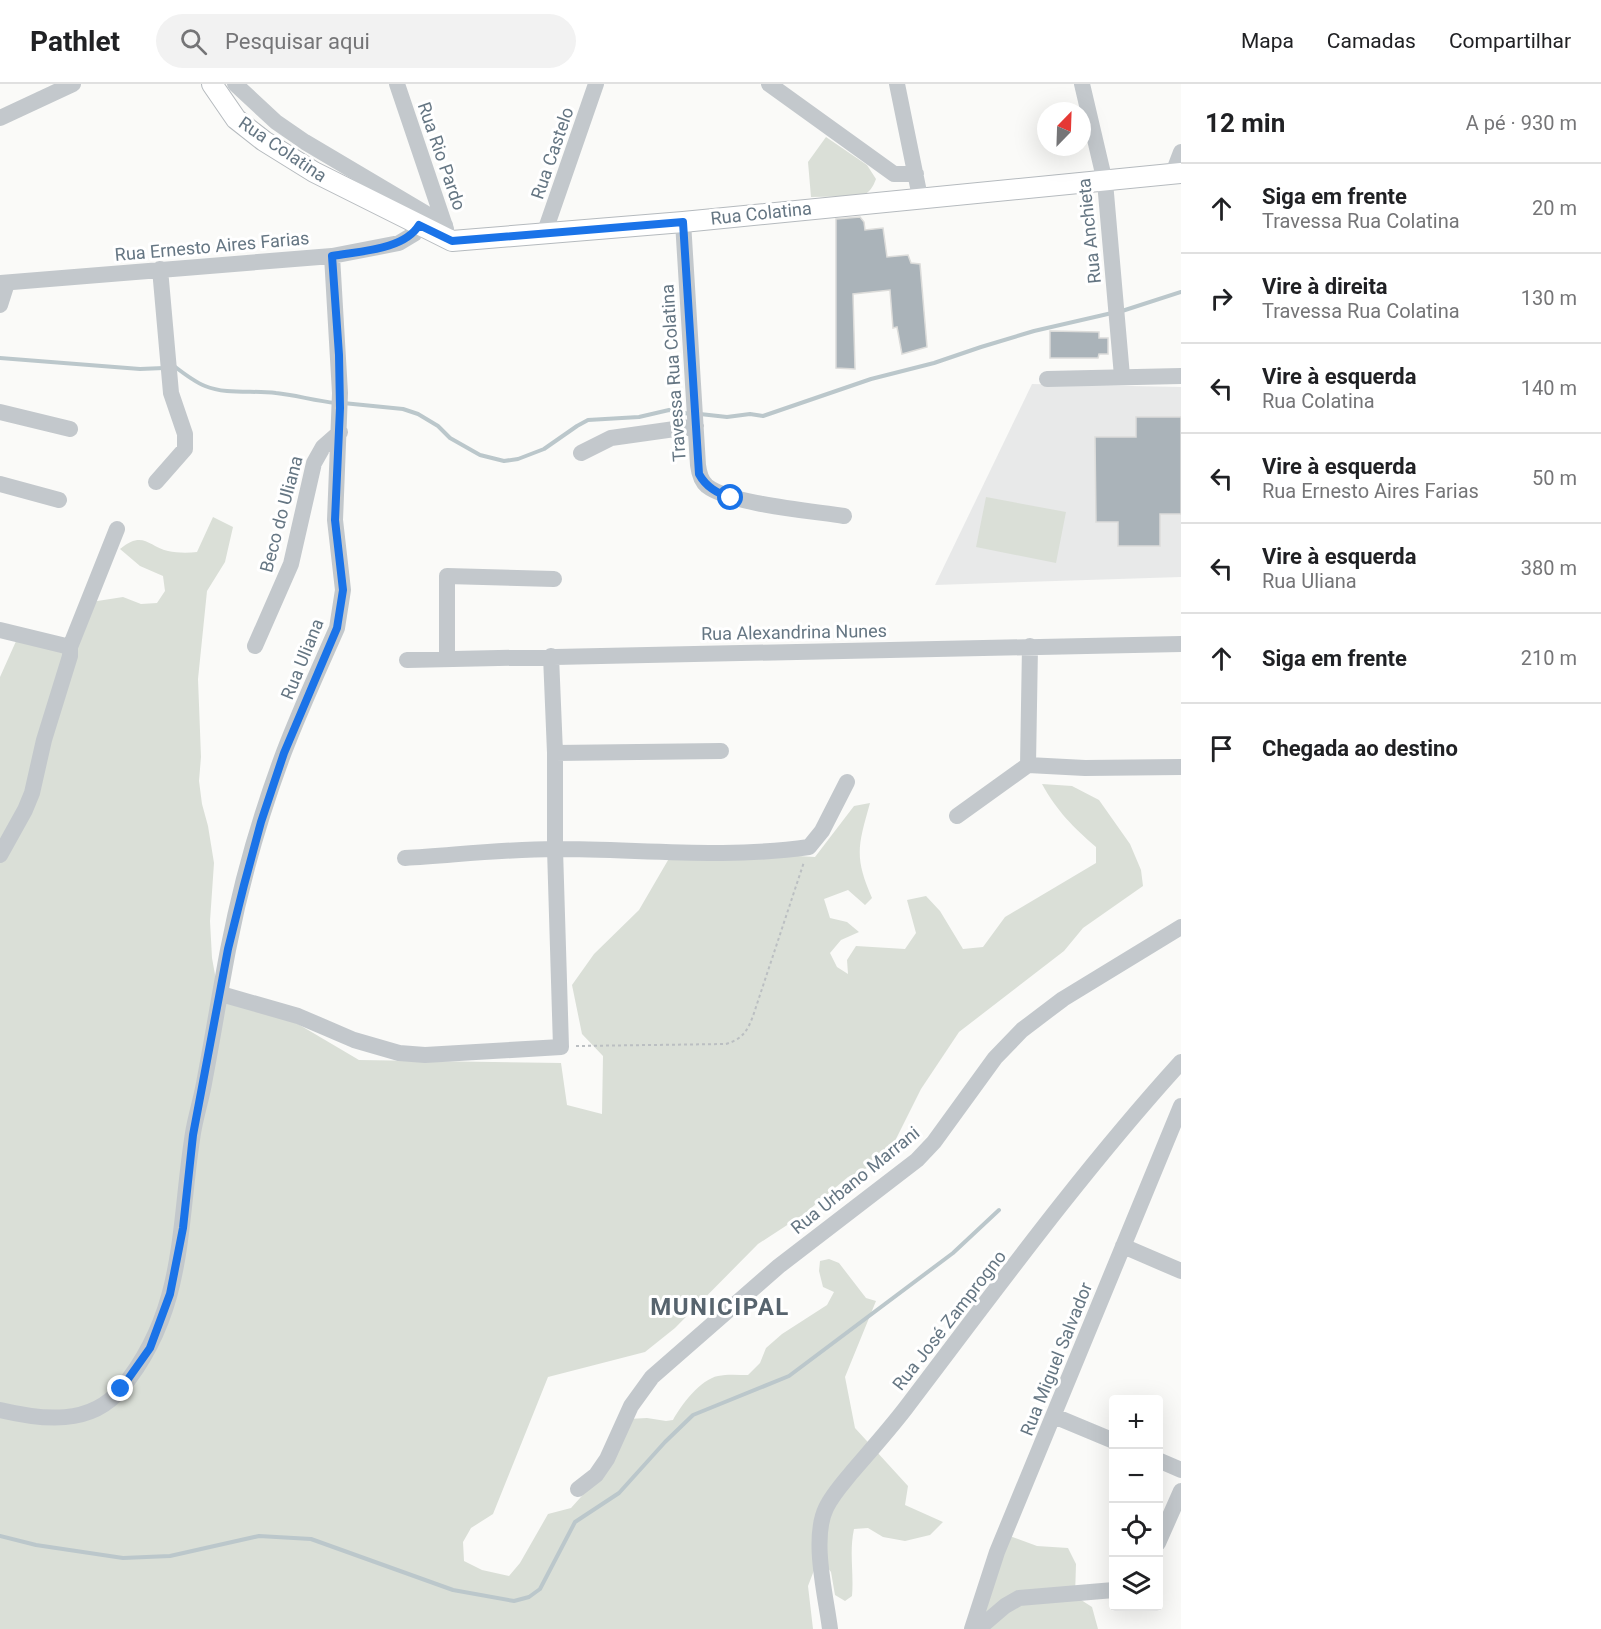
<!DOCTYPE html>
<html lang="pt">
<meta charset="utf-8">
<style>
body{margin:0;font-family:Roboto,sans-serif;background:#f2f2f2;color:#202124}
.controls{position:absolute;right:18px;bottom:18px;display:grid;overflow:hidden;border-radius:6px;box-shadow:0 6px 24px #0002}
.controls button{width:54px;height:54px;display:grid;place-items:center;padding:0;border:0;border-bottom:2px solid #e0e0e0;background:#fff;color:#202124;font:30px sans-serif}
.compass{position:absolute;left:1037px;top:18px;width:54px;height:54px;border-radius:50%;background:#fff;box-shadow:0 6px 24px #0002;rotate:23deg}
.stop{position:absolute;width:18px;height:18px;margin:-14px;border:4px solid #1a73e8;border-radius:50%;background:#fff}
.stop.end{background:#1a73e8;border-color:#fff;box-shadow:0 2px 6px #0008}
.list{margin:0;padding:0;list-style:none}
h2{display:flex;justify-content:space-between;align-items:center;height:78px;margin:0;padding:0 24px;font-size:26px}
h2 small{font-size:20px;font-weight:400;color:#757577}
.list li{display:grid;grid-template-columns:39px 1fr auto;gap:18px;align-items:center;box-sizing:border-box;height:90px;padding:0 24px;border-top:2px solid #e0e0e0}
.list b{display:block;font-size:22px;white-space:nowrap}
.list p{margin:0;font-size:20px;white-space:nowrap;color:#757577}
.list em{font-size:20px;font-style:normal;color:#757577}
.icon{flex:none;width:33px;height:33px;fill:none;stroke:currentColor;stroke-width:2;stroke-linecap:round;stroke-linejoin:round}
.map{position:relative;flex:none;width:1181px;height:1545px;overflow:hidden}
header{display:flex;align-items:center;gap:36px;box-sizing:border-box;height:84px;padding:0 30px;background:#fff;border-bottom:2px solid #e0e0e0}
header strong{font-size:28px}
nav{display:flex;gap:33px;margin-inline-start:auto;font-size:21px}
.search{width:420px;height:54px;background:#f2f2f2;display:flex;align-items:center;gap:15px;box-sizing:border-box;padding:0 21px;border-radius:33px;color:#757577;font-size:22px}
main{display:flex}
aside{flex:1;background:#fff}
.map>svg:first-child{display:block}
</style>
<header>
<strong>Pathlet</strong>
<div class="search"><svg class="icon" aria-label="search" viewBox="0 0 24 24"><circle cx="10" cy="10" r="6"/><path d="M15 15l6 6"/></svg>Pesquisar aqui</div>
<nav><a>Mapa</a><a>Camadas</a><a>Compartilhar</a></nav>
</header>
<main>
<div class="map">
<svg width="1181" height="1545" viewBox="0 0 1181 1545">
<rect width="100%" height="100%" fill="#fafaf8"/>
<path fill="#e8e9e9" d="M1032,300L1181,303V493L935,501Z"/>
<path fill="#dadfd7" d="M826,53L867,81L876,95C873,103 870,108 862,112L811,113L808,78Z
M986,413L1066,428L1056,479L976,463Z
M213,433L233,443L225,478L207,507L198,595L201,673L199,697L202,720L208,742L214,779L210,837L212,874L216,896L229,909L264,920L359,976L561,979L567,1021L602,1030L603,972L582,950L572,901L594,870L639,826L671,771L763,770L815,773L854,722L870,719C858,762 854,773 872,814L865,821L848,806L824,815L830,834L847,838L859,848L841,856L830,869L837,883L848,890L847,876L856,862L905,865L916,849L907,816L926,812L940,827L963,865L983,863L1005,833L1096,779V763C1073,743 1057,727 1042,700L1072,702L1099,716L1130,760L1141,786L1143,802L1083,844L1064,867L959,948L921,1005L886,1075L848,1093L804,1130L758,1160L675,1244L645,1268L548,1293L493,1430L471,1444L463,1458L464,1477L482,1486L509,1492L520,1479L548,1430L571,1424L607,1384L628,1335L647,1334L666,1337L673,1336C681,1321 701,1295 718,1292C727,1290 738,1291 748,1291L760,1279L766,1264L782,1250L827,1221L834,1208L823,1203L819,1187L820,1177L829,1175L839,1179L866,1214L876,1217L845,1293L855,1344L908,1402L905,1421L943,1438L930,1451L905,1457L883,1453L868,1444L854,1445C849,1468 854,1489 852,1512L845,1517L835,1511L831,1488L821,1475L818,1476L808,1502L813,1545H0V593L17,555L65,558L91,518L123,513L141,520L157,519L165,507L163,492L140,482L120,465C143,446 148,462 168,467C177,469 188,469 197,468Z
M1004,1450L1037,1462L1068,1464L1076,1480L1075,1512L1092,1523L1098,1545H980Z"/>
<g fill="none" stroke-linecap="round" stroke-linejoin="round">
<path stroke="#bbc7cb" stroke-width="4" d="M1122,227L1181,208
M0,274L140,285L164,284
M174,282C183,289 195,298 205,302C227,311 253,306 276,309C296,311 315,317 336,319
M343,319L403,325L418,330L438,342L450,354L480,371L504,377L518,375L544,365L577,342L588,336L639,333L669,326L690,330
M700,330L727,333L750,330L763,332L871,295L934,279L981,263L1034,247L1112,229
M0,1452L36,1461L123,1474L170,1472L259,1452L311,1455L453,1506L514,1517L529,1513L540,1505L575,1438L619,1409L665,1358L693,1331L789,1292L953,1169L999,1126"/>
</g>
<path fill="#aab3b9" stroke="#dcdcda" stroke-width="1.5" d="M860,133L864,138L865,146L883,144L887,173L908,171L911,179L920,180L927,263L902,270L897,243L893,244L890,206L853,210L855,285L836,284V135Z
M1050,247L1099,248V254H1108V270H1099L1098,274H1050Z
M1136,333H1181V430H1160V462H1118V438H1096L1095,353H1136Z"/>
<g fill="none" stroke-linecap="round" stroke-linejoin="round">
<defs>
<path id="major" d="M212,0L236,35L264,57L314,88L452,157L683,138L1181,89"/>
</defs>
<use href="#major" stroke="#b5babe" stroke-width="22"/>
<path stroke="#bbbfc2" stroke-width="2" stroke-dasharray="3 3" stroke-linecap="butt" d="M576,962L726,960C742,955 747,948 753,932L804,778"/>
<path stroke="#c3c8cc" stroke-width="16" d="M235,0L276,38L305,58L445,141
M397,0L446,145
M769,0L894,90H916
M897,0L920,113
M1082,0L1105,98L1122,292
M0,34L73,0
M1173,89L1181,68
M683,138L698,381C699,389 701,397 707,402C730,420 813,427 844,432
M544,150L596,0
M0,199L332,172L399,159L414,150L419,141
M0,221L7,199
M1047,295L1181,292
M0,328L70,345
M581,369L611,354L696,342
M156,398L185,365V350L171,309L160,185
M0,400L59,416
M0,546L70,563V572L44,656L32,709L25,726L0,771
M255,562L291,480L314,379L323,363L340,348
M70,563L117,445
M447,575V492L554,495
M407,576L1181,560
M555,669L721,667
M1028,681L1085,684L1181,683
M957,732L1028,681L1030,562
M405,774C455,771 506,765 556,765C640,765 726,775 809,763L822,747L847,698
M221,910L298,932L354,956L399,969L425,971L561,963L555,765V669L551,572
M1123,1162L1181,1187
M0,1326C42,1336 91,1342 121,1305C186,1227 178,1143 193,1049C196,1031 202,1013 205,994C213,952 220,908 228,866C241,799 260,732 284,668C300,626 319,585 337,544L343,506L335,436L340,309L332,172
M1054,1332L1114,1357
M1158,1376L1181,1386
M578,1405L596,1391L607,1375L631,1322L652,1293L779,1182L917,1076L934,1058L995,974L1022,946L1063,915L1181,843
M1158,1459L1181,1407
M830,1545C826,1512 811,1455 826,1424C832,1411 843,1399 852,1388C870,1367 888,1347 905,1325C994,1208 1082,1087 1181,978
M972,1545L997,1468L1181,1022
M978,1545L1005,1522L1019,1514L1114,1506"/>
<use href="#major" stroke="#fff" stroke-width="20"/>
</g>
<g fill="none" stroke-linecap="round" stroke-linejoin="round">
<path stroke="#1a73e8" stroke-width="8" d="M121,1305L150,1264L170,1210L183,1144L193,1051L228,865L244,801L261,738L284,669L337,544L343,506L335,436L340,324L339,271L332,172C360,167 404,166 419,141L452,157L683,138L699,390C706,403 717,409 731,414"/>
</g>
<g text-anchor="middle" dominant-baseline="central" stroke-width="6" stroke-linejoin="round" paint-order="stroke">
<g font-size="18" fill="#657683" stroke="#fff">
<text transform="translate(283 65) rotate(34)">Rua Colatina</text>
<text transform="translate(552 69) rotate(-71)">Rua Castelo</text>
<text transform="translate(442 72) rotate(71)">Rua Rio Pardo</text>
<text transform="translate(761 129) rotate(-6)">Rua Colatina</text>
<text transform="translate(1089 147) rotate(-96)">Rua Anchieta</text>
<text transform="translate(212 162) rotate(-5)">Rua Ernesto Aires Farias</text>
<text transform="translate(673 289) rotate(-94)">Travessa Rua Colatina</text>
<text transform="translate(281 430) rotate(-75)">Beco do Uliana</text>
<text transform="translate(794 548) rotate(-1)">Rua Alexandrina Nunes</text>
<text transform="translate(302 575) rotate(-68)">Rua Uliana</text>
<text transform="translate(855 1096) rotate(-39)">Rua Urbano Marrani</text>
<text transform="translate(949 1236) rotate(-52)">Rua José Zamprogno</text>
<text transform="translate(1056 1275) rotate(-68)">Rua Miguel Salvador</text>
</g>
<g font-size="24" font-weight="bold" letter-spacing="1.5" fill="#57646e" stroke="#fff">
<text x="720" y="1223">MUNICIPAL</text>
</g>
</g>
</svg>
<div class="controls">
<button>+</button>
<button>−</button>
<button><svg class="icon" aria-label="locate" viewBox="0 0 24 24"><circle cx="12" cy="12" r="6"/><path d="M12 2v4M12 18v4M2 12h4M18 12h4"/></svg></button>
<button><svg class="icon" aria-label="layers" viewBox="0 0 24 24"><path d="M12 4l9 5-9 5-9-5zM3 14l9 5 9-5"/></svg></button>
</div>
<svg class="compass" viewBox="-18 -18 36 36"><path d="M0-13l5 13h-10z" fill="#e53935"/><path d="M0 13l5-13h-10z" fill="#757577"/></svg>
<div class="stop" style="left:731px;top:414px"></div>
<div class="stop end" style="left:121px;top:1305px"></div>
</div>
<aside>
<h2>12 min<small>A pé · 930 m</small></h2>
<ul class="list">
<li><svg class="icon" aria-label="ahead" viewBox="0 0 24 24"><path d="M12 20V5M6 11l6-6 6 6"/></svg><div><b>Siga em frente</b><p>Travessa Rua Colatina</p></div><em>20 m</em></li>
<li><svg class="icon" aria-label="right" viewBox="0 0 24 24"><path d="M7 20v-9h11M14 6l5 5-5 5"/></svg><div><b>Vire à direita</b><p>Travessa Rua Colatina</p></div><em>130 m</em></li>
<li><svg class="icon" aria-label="left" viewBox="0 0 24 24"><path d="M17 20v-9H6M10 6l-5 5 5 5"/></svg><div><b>Vire à esquerda</b><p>Rua Colatina</p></div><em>140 m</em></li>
<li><svg class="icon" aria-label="left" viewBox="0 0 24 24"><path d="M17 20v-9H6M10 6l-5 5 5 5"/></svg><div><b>Vire à esquerda</b><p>Rua Ernesto Aires Farias</p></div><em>50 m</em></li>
<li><svg class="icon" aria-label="left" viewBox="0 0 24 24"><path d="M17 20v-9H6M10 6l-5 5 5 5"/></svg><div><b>Vire à esquerda</b><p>Rua Uliana</p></div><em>380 m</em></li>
<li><svg class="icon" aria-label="ahead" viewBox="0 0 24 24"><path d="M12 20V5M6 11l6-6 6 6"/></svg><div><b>Siga em frente</b></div><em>210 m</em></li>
<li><svg class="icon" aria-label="arrive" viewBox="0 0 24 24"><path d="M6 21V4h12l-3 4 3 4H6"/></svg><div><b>Chegada ao destino</b></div></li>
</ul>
</aside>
</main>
